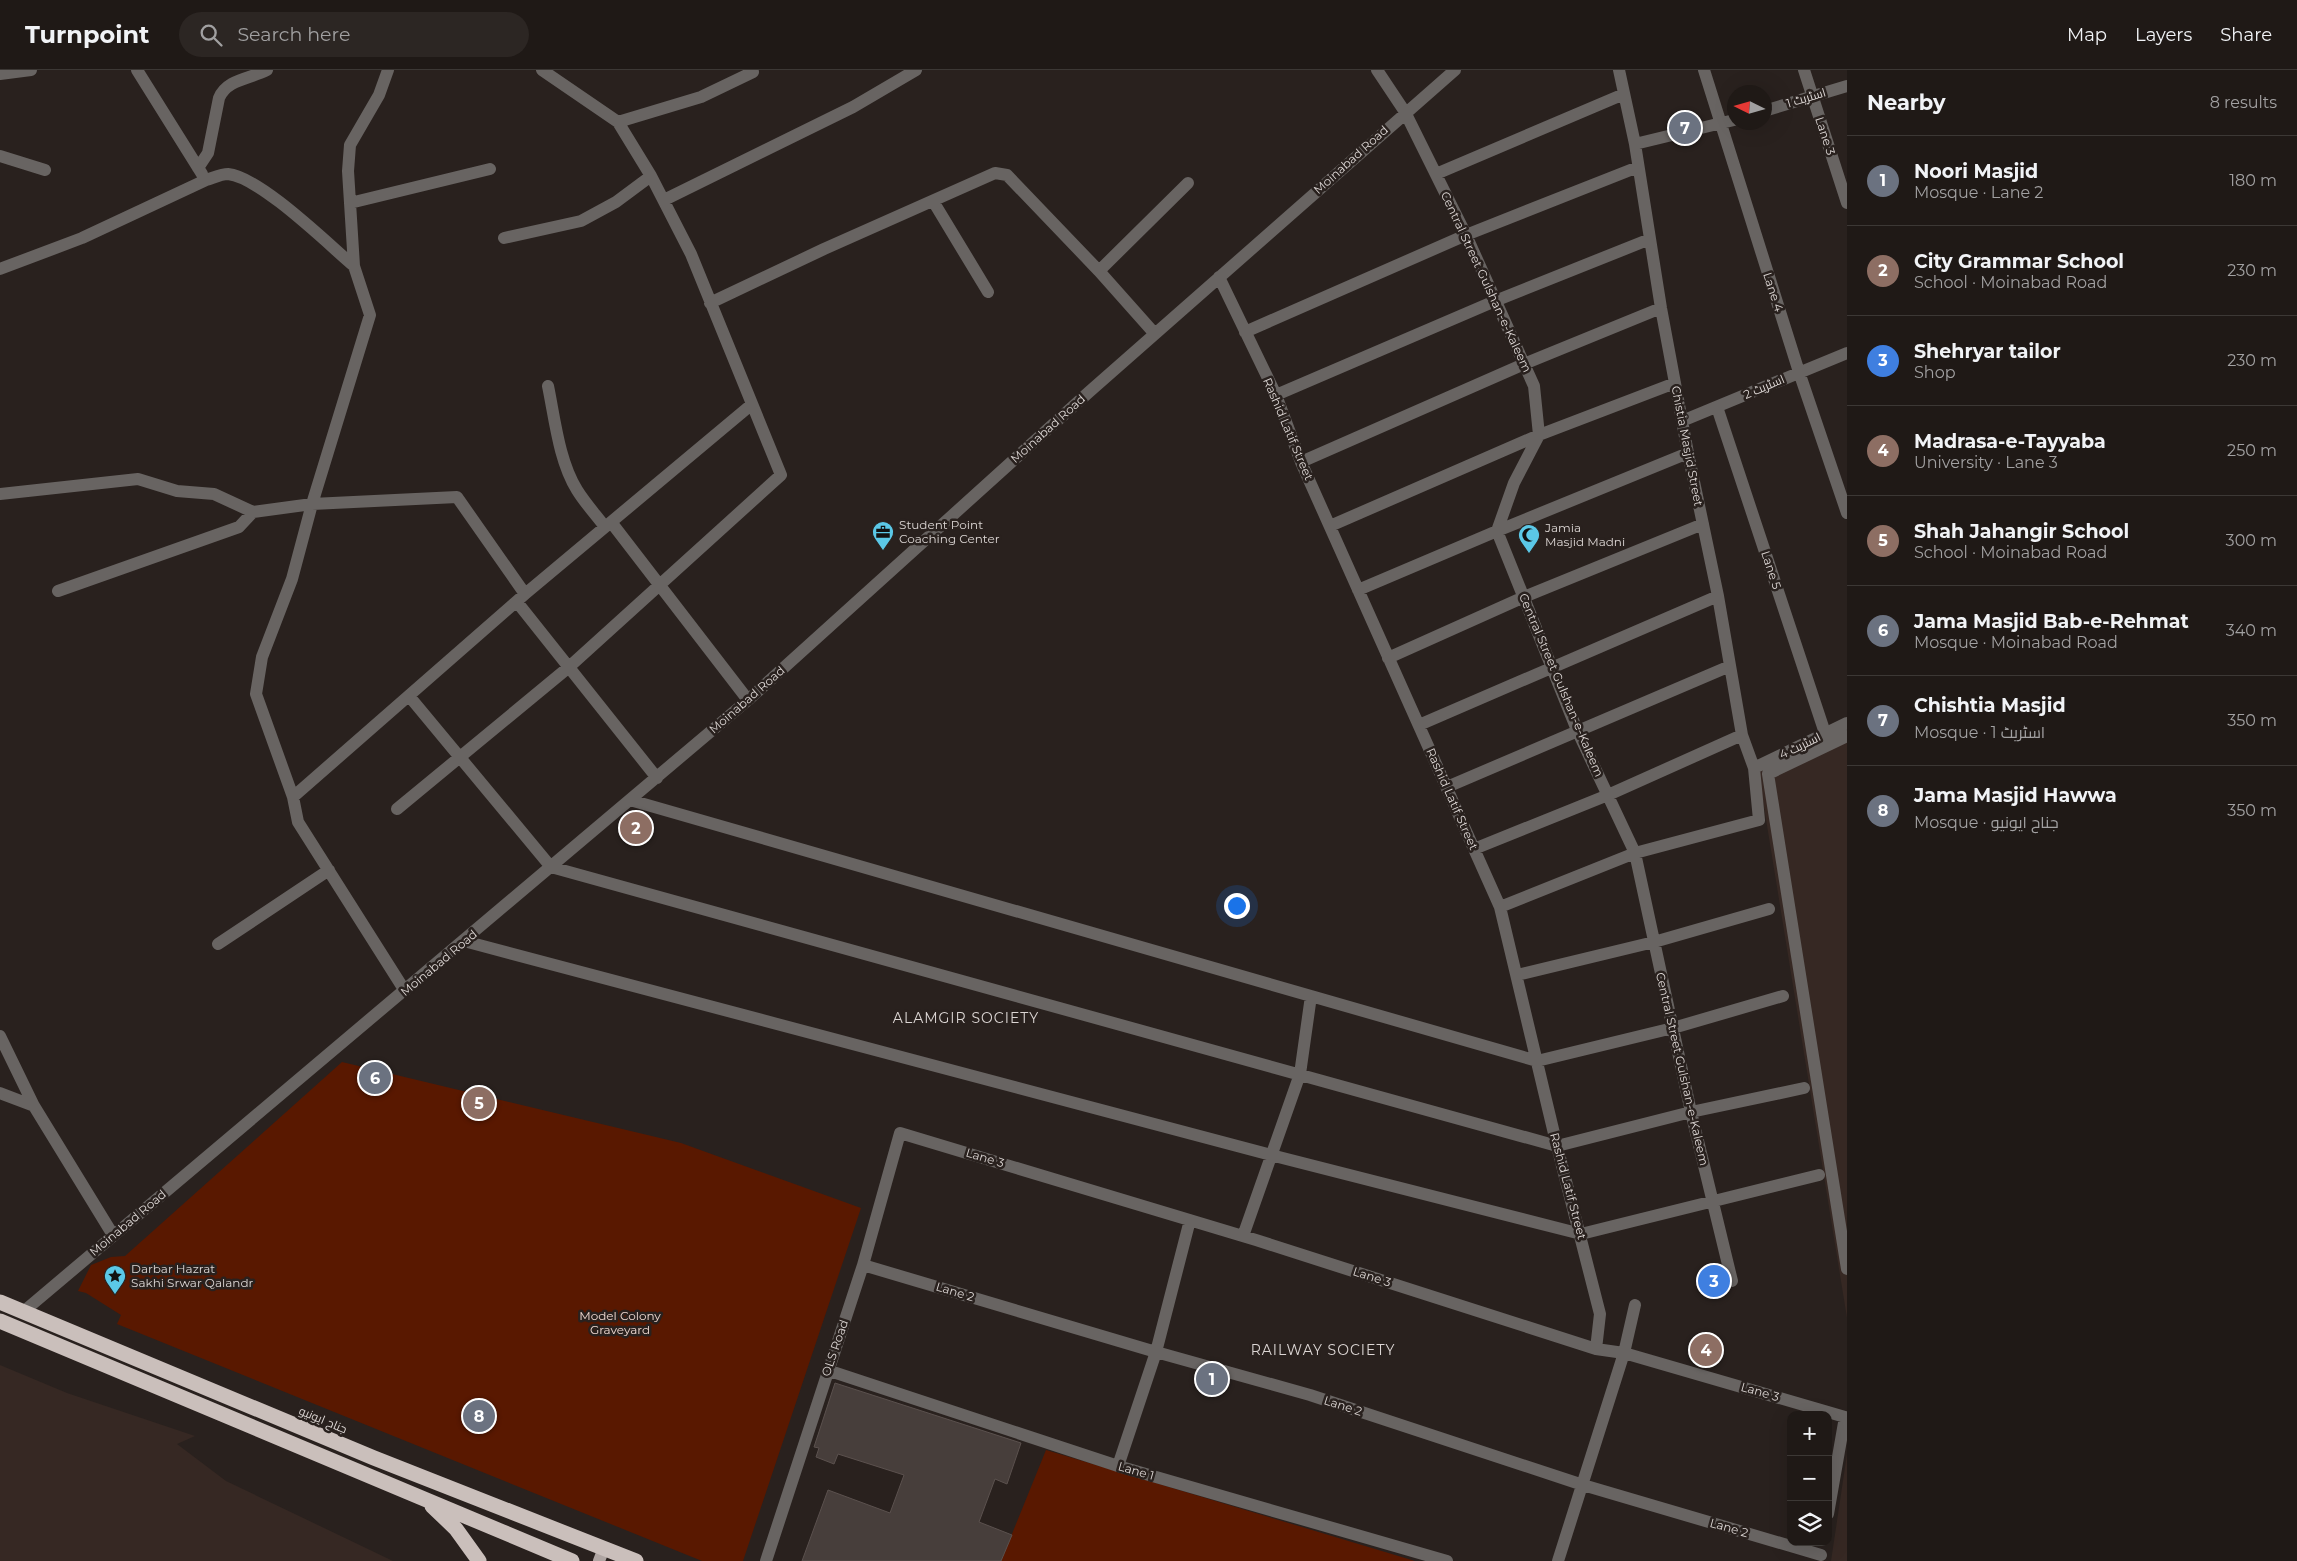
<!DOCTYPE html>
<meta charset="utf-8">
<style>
:root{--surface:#1f1916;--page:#2c2623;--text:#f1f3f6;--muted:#a1a0a1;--line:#3c3835;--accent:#5bc8e7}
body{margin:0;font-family:Montserrat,Cairo,sans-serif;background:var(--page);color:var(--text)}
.controls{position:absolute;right:15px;bottom:15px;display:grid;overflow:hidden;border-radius:10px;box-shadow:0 5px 20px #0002}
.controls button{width:45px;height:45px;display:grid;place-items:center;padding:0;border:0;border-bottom:1px solid var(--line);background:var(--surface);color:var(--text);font:25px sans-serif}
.compass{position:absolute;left:1727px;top:15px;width:45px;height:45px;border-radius:50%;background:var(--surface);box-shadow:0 5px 20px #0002;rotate:275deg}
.you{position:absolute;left:1236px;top:835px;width:18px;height:18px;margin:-12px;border:4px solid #fff;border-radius:50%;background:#1a73e8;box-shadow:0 0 0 8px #1a73e833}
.badge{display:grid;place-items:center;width:32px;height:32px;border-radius:50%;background:var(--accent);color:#fff;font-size:16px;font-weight:700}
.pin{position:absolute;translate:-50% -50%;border:2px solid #fff;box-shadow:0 1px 5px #0006}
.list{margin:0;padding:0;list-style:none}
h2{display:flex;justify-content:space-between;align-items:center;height:65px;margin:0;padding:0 20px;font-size:21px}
h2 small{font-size:16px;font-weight:400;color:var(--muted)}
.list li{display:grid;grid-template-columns:32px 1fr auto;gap:15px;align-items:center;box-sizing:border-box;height:90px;padding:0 20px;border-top:1px solid var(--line)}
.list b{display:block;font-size:19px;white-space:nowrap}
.list p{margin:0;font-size:16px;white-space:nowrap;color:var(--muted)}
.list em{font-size:16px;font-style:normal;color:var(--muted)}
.icon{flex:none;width:28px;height:28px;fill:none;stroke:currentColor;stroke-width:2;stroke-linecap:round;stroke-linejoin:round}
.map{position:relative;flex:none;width:1847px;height:1491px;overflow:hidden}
header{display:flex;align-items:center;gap:30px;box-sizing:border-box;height:70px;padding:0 25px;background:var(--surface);border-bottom:1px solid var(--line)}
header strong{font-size:24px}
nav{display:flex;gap:28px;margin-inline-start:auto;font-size:18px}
.search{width:350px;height:45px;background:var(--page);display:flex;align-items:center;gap:12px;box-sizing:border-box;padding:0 18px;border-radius:28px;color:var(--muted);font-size:19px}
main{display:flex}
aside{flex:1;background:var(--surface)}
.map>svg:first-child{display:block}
</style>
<header>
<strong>Turnpoint</strong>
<div class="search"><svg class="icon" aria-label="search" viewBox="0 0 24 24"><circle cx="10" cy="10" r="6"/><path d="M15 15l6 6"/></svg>Search here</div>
<nav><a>Map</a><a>Layers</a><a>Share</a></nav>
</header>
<main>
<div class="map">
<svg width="1847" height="1491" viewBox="0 0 1847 1491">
<rect width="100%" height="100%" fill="#29211e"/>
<path fill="#362823" d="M1847,657V1248L1758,700Z
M0,1295L67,1323L195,1366L177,1374L226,1411L393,1491H0Z
M1847,1384V1491H1831Z"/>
<path fill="#591800" d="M342,992L681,1073L861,1138L743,1491H702L117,1254L121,1245L86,1223L78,1221L91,1195L111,1187L125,1186Z
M1046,1380L1415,1491H1001Z"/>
<path fill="#473e3b" stroke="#5b514e" d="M835,1313L1021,1373L1007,1414L995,1409L979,1452L1012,1465L1001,1491H802L828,1420L890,1443L904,1405L838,1384L834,1394L816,1387L819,1378L814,1377Z"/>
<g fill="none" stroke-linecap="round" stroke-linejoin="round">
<path stroke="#686462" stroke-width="12" d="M137,0L202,104
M388,0L379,25L350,75L348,101L354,196L370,245L312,434L292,509L262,587L256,624L293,727L298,752L405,921
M1377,0L1405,42L1466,165L1534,316L1539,365L1514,413L1497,461L1577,660L1635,783L1691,1042L1732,1211
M1704,0L1799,302L1847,443
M1804,0L1847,133
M0,4L31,0
M1764,41L1847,16
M618,52L701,27L753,2L752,0
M1635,74L1734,50
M0,86L45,100
M198,98L208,83L219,28C227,9 250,9 267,0
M1436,104L1624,24
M664,130L853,37L916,0
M933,131L988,222
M350,133L490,99
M504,168L581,151L616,132L651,106
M0,199L82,168L206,110C213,108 221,104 228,104C260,107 328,174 354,196
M1099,201L1188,113
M1219,207L1276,325L1301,392L1500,837L1557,1076L1600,1244L1596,1279
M710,233L824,179L995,103L1007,105L1099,201L1155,264
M1245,262L1466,165L1638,97
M548,316C555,350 559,391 577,420C585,433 596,445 605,457
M1276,325L1495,231L1650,169
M1717,337L1825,663
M1682,351L1847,283
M1301,392L1524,294L1661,238
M0,424L138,409L177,421L214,424L253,442L312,434L457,427L525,524
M611,452L748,630
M1330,456L1539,365L1675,313
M1358,520L1497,461L1688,383
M58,521L239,457L253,442
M517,532L657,708
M1388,588L1524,527L1703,454
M409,626L551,797L1557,1076L1691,1042L1804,1018
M1419,655L1718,526
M1847,666L1768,704L1847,1199
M1754,698L1847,653
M1447,717L1730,596
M293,727L525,524L751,335
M630,730L1537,991L1673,958L1783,926
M397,739L569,597L781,405L691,184L651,106L618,52L542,0
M1474,779L1608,725L1742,665
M1500,837L1635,783L1759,750L1754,698L1742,665L1718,526L1688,383L1661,238L1635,74L1619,0
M464,871L1271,1085L1581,1164L1819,1105
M218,874L329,800
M1517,905L1654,872L1769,839
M0,966L34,1036L113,1165
M0,1023L34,1036
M1243,1166L1300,1004L1311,926
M863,1195L1156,1282L1310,1325L1583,1415L1821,1485
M23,1242L748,630L1089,322L1455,0
M827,1300L1118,1396L1447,1491
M1118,1396L1156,1282L1190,1150
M766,1491L863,1195L900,1063L1256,1170L1596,1279L1624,1283L1845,1347L1828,1444
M1558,1491L1624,1283L1635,1235"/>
<path stroke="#afa5a2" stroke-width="12" d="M599,1491L604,1478"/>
<path stroke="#cabfbb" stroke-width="15" d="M0,1232L374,1388L636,1491
M0,1251L572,1491
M432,1436L456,1459L479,1491"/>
</g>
<defs>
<g id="office-pin" transform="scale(1.125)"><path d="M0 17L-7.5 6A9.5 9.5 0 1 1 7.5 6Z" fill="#5bc8e7" stroke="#29211e"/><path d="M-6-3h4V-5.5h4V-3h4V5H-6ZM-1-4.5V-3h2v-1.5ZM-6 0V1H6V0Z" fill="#111"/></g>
<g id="mosque-pin" transform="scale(1.125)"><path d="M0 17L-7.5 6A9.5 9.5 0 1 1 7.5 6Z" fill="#5bc8e7" stroke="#29211e"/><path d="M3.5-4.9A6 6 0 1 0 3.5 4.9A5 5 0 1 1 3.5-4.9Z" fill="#111"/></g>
<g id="sight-pin" transform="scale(1.125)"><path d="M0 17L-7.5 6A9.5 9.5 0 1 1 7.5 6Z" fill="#5bc8e7" stroke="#29211e"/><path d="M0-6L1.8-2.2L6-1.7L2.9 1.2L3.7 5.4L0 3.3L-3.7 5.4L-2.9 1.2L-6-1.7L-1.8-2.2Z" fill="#111"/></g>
</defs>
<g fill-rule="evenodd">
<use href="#office-pin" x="883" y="462"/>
<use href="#mosque-pin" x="1529" y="465"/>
<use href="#sight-pin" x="115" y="1206"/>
</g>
<g text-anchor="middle" stroke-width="5" stroke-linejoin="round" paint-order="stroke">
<g font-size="12" fill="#dcd6d4" stroke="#29211e">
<text transform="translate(1806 28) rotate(-17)" y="4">اسٹریٹ 1</text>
<text transform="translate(1825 66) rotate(72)" y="4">Lane 3</text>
<text transform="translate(1351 90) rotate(-42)" y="4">Moinabad Road</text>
<text transform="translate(1486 212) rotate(65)" y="4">Central Street Gulshan-e-Kaleem</text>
<text transform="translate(1773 222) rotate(72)" y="4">Lane 4</text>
<text transform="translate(1764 317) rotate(-23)" y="4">اسٹریٹ 2</text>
<text transform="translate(1048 359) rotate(-42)" y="4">Moinabad Road</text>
<text transform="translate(1288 359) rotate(67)" y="4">Rashid Latif Street</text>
<text transform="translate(1687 376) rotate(79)" y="4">Chistia Masjid Street</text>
<text transform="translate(1771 500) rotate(72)" y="4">Lane 5</text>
<text transform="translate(1561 615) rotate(67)" y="4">Central Street Gulshan-e-Kaleem</text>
<text transform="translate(747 630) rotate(-41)" y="4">Moinabad Road</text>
<text transform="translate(1800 676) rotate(-26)" y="4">اسٹریٹ 4</text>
<text transform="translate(1452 729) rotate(66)" y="4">Rashid Latif Street</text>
<text transform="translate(439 893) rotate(-40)" y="4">Moinabad Road</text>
<text transform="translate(1682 999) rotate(77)" y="4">Central Street Gulshan-e-Kaleem</text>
<text transform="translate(985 1088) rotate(17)" y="4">Lane 3</text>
<text transform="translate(1568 1116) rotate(75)" y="4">Rashid Latif Street</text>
<text transform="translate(128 1153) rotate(-40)" y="4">Moinabad Road</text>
<text transform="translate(1372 1207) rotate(18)" y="4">Lane 3</text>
<text transform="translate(955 1222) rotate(17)" y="4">Lane 2</text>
<text transform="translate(835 1278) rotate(-71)" y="4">OLS Road</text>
<text transform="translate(1760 1322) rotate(16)" y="4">Lane 3</text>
<text transform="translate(1343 1336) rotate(18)" y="4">Lane 2</text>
<text transform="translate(323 1350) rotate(23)" y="4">جناح ایونیو</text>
<text transform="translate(1136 1401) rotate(16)" y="4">Lane 1</text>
<text transform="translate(1729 1458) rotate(16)" y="4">Lane 2</text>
</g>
<g font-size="12" fill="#dcd6d4" stroke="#29211e" text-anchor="start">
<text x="899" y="459">Student Point<tspan x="899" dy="14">Coaching Center</tspan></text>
<text x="1545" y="462">Jamia<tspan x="1545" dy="14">Masjid Madni</tspan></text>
<text x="131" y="1203">Darbar Hazrat<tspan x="131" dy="14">Sakhi Srwar Qalandr</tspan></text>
</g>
<g font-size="12" fill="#efd9d1" stroke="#29211e">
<text x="620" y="1250">Model Colony<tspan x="620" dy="14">Graveyard</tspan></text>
</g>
<g font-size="14" letter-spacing="1" fill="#dcd6d4" stroke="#29211e">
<text x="966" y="953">ALAMGIR SOCIETY</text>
<text x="1323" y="1285">RAILWAY SOCIETY</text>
</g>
</g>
</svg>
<div class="controls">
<button>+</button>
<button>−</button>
<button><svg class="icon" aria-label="layers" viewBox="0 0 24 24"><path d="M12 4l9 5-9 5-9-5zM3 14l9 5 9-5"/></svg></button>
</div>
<svg class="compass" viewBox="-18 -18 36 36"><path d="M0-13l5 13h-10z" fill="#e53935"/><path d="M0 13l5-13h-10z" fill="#a1a0a1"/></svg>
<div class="you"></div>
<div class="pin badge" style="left:1212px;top:1309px;background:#6b7280">1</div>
<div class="pin badge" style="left:636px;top:758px;background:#8d6e63">2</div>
<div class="pin badge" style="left:1714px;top:1211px;background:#3f7fe0">3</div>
<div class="pin badge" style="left:1706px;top:1280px;background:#8d6e63">4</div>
<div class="pin badge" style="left:479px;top:1033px;background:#8d6e63">5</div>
<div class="pin badge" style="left:375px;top:1008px;background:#6b7280">6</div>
<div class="pin badge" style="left:1685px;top:58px;background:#6b7280">7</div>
<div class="pin badge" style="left:479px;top:1346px;background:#6b7280">8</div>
</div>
<aside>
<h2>Nearby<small>8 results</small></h2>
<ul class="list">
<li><span class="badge" style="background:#6b7280">1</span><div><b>Noori Masjid</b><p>Mosque · Lane 2</p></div><em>180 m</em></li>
<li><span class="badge" style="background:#8d6e63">2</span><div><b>City Grammar School</b><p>School · Moinabad Road</p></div><em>230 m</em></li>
<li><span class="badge" style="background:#3f7fe0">3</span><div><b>Shehryar tailor</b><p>Shop</p></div><em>230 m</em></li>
<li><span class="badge" style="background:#8d6e63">4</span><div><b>Madrasa-e-Tayyaba</b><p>University · Lane 3</p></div><em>250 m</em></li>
<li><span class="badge" style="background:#8d6e63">5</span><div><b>Shah Jahangir School</b><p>School · Moinabad Road</p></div><em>300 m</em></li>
<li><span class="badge" style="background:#6b7280">6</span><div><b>Jama Masjid Bab-e-Rehmat</b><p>Mosque · Moinabad Road</p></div><em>340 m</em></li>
<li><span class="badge" style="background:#6b7280">7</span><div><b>Chishtia Masjid</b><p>Mosque · اسٹریٹ 1</p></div><em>350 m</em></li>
<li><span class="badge" style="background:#6b7280">8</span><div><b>Jama Masjid Hawwa</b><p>Mosque · جناح ایونیو</p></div><em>350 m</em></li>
</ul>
</aside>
</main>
